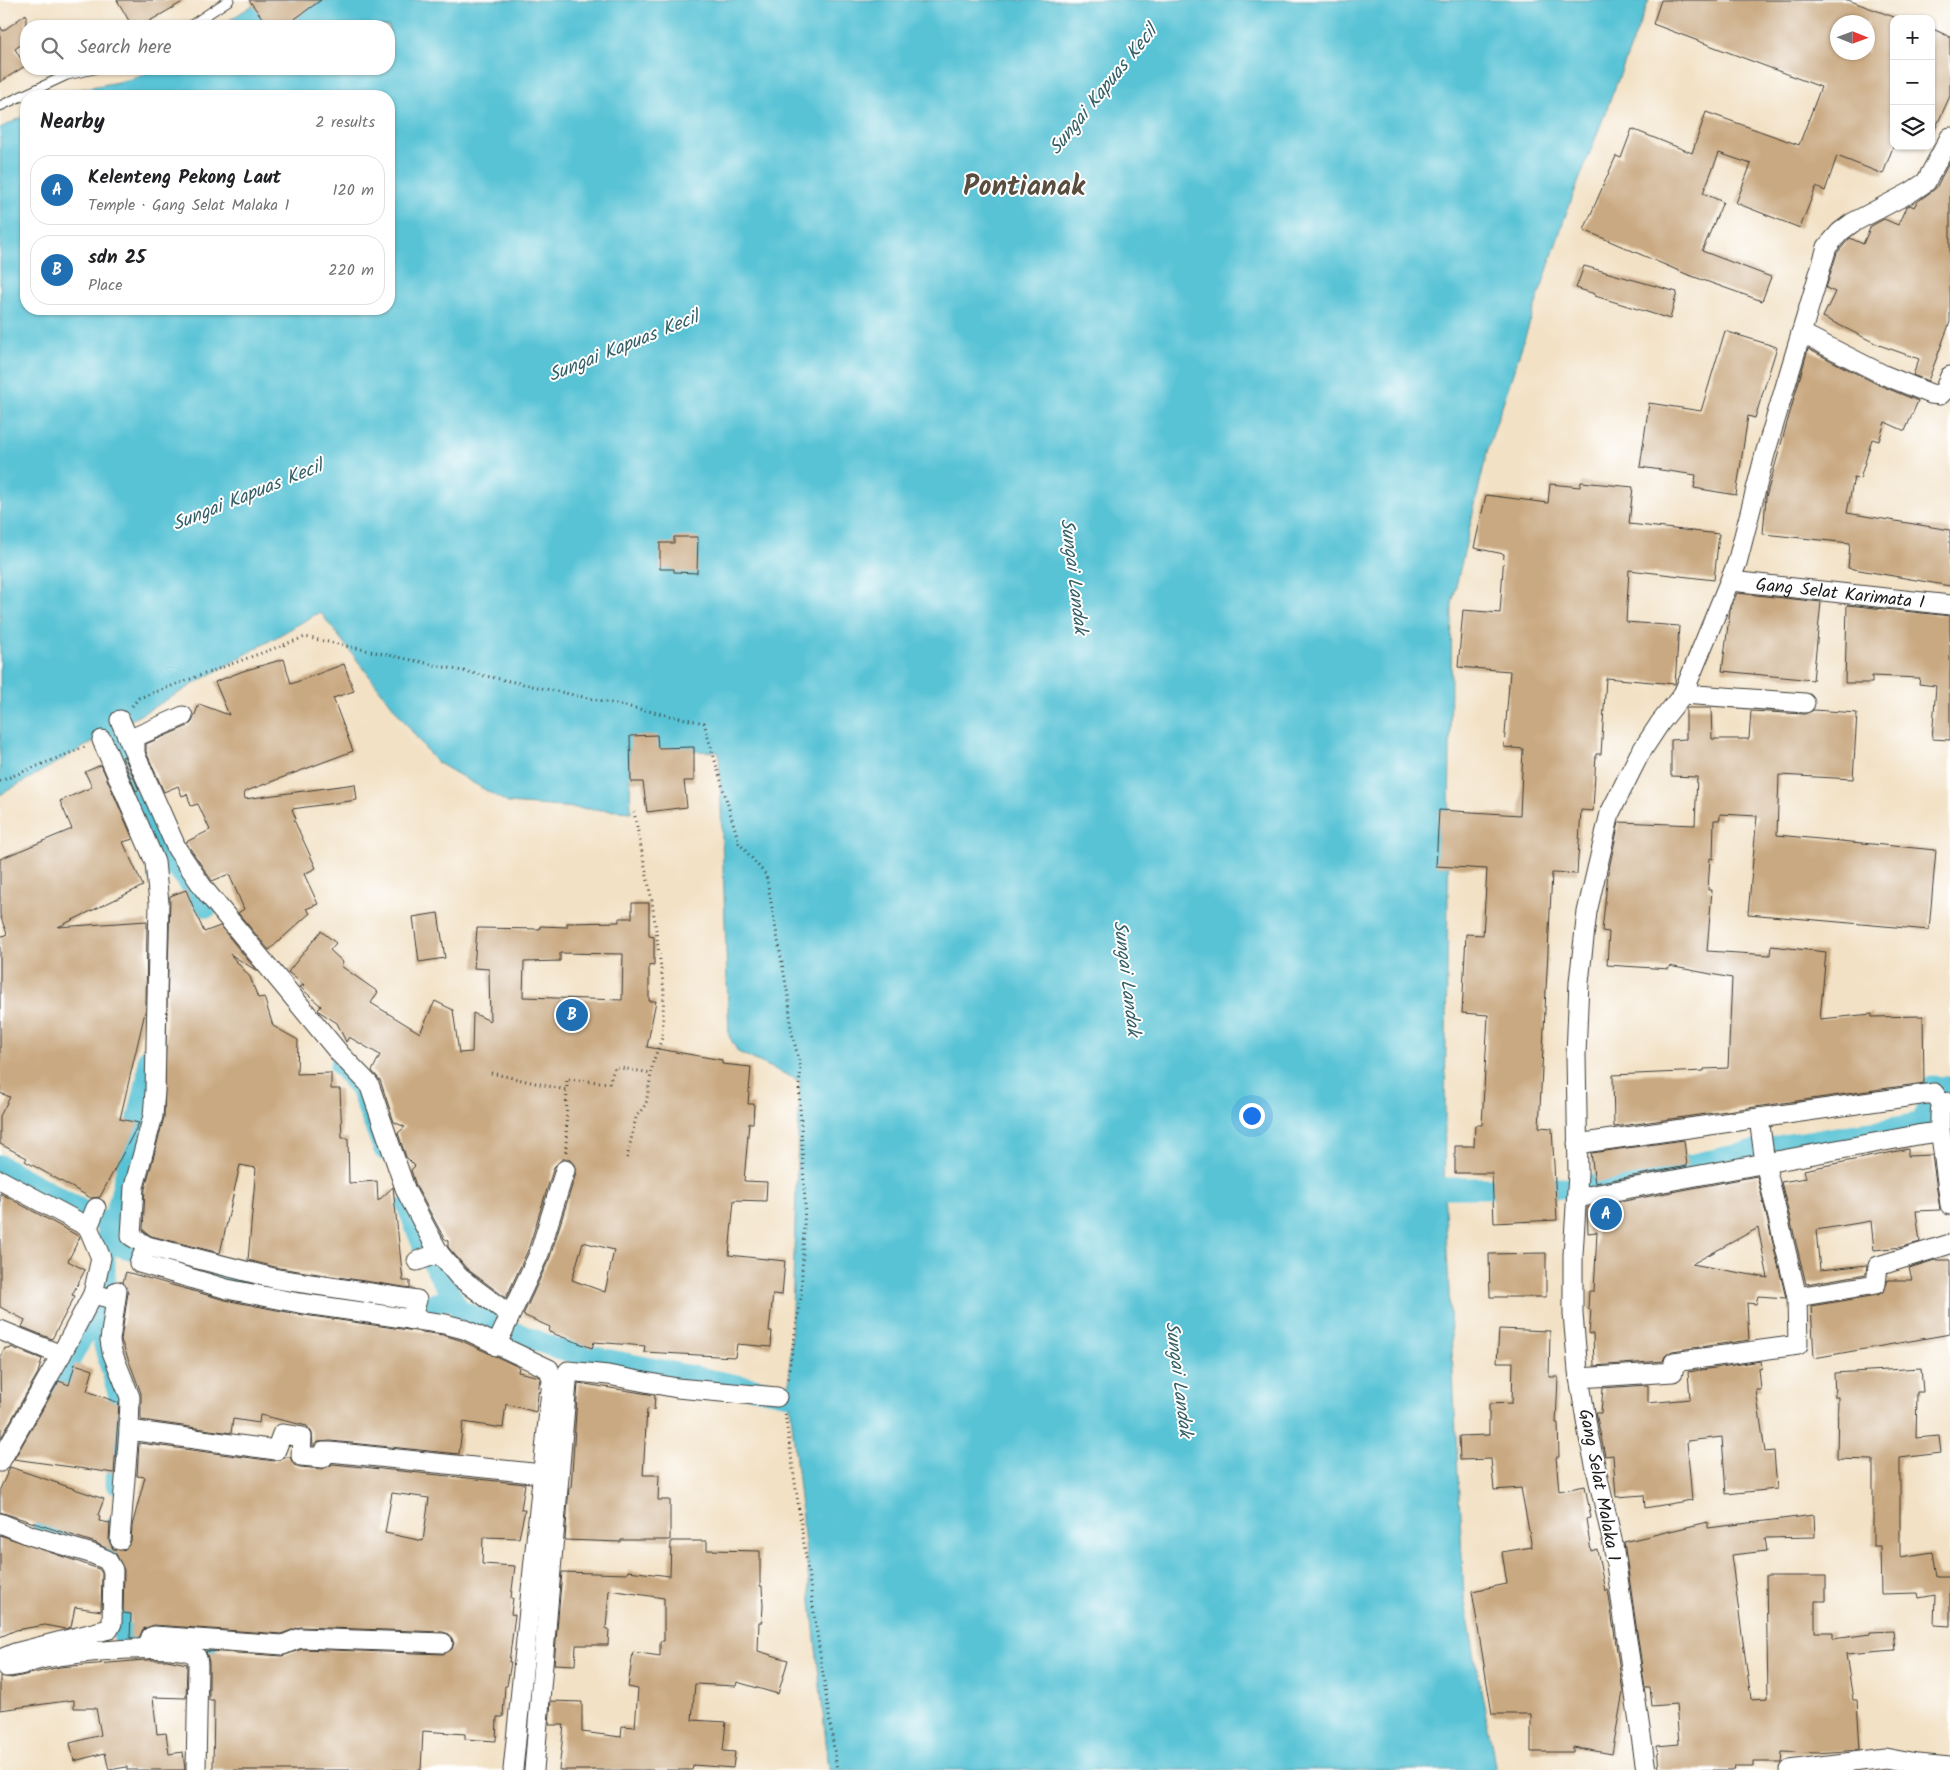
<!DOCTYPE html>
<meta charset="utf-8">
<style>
:root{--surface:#fff;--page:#f2f2f2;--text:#202124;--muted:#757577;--line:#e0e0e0;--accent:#1f6fb2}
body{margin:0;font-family:Kalam,sans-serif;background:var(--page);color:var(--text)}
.controls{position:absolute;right:15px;top:15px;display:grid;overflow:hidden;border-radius:10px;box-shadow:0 1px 4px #0004}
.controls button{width:45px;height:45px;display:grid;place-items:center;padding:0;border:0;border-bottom:1px solid var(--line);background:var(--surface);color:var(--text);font:25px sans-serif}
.compass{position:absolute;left:1830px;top:15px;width:45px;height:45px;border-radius:50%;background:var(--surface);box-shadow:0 1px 4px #0004;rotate:91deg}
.you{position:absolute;left:1251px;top:1115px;width:18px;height:18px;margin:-12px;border:4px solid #fff;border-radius:50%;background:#1a73e8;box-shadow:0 0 0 8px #1a73e833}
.badge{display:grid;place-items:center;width:32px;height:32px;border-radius:50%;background:var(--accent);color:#fff;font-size:16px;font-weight:700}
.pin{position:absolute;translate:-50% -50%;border:2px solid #fff;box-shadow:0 1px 5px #0006}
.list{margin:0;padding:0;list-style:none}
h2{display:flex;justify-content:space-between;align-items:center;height:65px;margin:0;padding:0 20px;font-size:21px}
h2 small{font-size:16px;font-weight:400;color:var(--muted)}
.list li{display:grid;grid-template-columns:32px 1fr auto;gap:15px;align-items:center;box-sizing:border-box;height:70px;margin:0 10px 10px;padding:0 10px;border:1px solid var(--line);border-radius:20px}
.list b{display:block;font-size:19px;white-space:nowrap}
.list p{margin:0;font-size:16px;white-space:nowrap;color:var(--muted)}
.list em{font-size:16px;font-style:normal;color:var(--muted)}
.icon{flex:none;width:28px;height:28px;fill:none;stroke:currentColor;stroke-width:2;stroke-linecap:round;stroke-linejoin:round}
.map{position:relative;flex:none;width:1950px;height:1770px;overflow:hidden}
.search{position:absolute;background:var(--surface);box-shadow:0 1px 4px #0004;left:20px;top:20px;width:375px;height:55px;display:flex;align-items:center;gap:12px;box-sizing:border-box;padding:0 18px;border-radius:20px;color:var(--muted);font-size:19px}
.panel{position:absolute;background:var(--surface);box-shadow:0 1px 4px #0004;left:20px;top:90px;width:375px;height:225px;border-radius:20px}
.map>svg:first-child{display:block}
</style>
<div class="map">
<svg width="1950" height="1770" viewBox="0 0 1950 1770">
<rect width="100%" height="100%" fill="#fff"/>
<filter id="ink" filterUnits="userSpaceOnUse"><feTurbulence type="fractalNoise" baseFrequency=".02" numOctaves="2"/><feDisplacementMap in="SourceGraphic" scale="10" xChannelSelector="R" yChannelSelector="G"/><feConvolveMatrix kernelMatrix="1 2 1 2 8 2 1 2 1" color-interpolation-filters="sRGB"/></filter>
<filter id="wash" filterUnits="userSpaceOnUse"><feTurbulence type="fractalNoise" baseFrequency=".0096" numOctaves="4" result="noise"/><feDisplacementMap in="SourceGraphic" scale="20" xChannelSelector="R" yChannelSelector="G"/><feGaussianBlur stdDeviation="1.12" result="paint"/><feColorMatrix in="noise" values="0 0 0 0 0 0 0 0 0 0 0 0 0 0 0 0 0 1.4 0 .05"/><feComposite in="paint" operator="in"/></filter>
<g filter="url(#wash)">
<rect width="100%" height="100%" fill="#f2e1c5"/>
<path fill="#59c3d5" stroke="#3a7078" d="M261,0H1649L1566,214L1488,448L1452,604L1444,1188L1464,1597L1496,1770H829L789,1395L800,1081L738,1052L729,1036L719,752L629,749L631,812L508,803L435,761L320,612L0,795V128L26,115V309H389V96H63C92,82 127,86 154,69H389V26H220Z"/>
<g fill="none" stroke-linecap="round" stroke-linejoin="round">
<path stroke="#59c3d5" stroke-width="21" d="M113,741L159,845L158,876
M159,845L208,907
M340,1065L359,1087L384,1150
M0,1165L109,1225
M1444,1188H1578L1783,1145L1871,1132L1923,1122L1931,1086L1950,1087
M407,1206L424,1249L460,1310L560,1350L789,1395
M105,1242L234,1279L343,1301L419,1306L454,1299
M37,1413L66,1368L95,1314
M116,1484L120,1400L95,1314L105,1303V1242L118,1205L147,1079L148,1058
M115,1527V1548L122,1577L119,1623L124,1637L206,1646L205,1682
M42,1531L115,1548
M523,1770L527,1713"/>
</g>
<g id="blocks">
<path fill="#c9a981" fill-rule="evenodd" d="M117,0H186L141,26H132Z
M249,0H321L285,26H268Z
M1661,0H1848L1894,17V144L1883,174L1837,156L1825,191L1816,187L1800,228L1736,203L1751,164L1719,153L1703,193L1723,202L1702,251L1771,277L1762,301L1686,274L1584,230L1616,156L1621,158L1632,129L1692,153L1706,112L1799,145L1821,87L1653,24ZM1838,22H1868V52H1838Z
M26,14V41L15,49L25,66L0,82V26L3,31Z
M1931,28L1950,37V96L1931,138Z
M1950,161V322L1928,381L1913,375L1919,359L1879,345L1823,317L1835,292L1826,288L1837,253L1850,238L1863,244L1871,226L1884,219L1898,225L1906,207L1910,205L1914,207L1917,202L1936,188Z
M1584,266L1677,292L1670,319L1595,296V294L1576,288Z
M1725,331L1777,347L1755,418L1748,416L1736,495L1694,488L1696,475L1640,467L1649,403L1701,411Z
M1808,349L1879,385L1918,401L1905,431L1885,422L1879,441L1872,439L1860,479L1854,477L1847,513L1950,530V586L1848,568L1850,543L1763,534L1766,497Z
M1581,482L1633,487L1629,524L1719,534L1714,580L1629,570L1626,622L1679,626L1675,684L1606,678L1601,754H1596L1593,811L1581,810L1577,874L1552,873L1539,1127L1552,1128L1557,1220L1494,1223L1492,1173H1455V1146H1474L1475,1125H1482L1488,1015L1462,1013L1466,934L1483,935L1487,869L1436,866L1439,810L1520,815L1523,749L1504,747L1510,671L1458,667L1463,610L1500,613L1504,554L1474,548L1486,495L1548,503L1550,484L1580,487Z
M674,537H698L697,573L674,572V569H660V543H674Z
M1737,593L1821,602L1813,680L1722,671L1730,610Z
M1847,605L1950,616V740L1932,739L1936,686L1919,684L1920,678L1872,676V683H1845Z
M284,659L291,684L344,664L354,691L333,698L353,751L244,792L245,799L355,784L357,800L292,809L296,819L294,820L316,868L304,874L318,904L306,909L310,913L269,950L238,913L244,909L229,874L212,881L187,844L186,842L210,830L198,804L191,806L187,794L182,796L178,786L164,792L146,752V744L188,726L192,722L199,704L229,715L215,682L243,671Z
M1686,708H1711L1712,739H1749L1751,711L1804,714L1814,710L1857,713L1853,779L1779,775L1777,835L1936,850L1929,930L1748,914L1757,816L1720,814V820H1714L1713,859L1710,858L1708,890H1712L1707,951L1770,955L1771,946L1826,952L1820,1019L1872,1014V1017L1923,1016L1924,1083L1614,1127L1613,1075L1704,1071V1069L1728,1068L1732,978L1669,966V969L1607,965L1609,932L1602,931L1608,873L1619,822L1695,825L1697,777L1671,776V740L1686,739Z
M657,735L658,748L694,747V781H684L687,807L647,812L643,782H631L630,736Z
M124,756L139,790L136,791L122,757Z
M101,765L133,839L123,842L143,886L58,927L147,921L146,1008L120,1119L139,1123L100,1197L91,1198L25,1161L27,1158L0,1144V1116L10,1097L0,1093V937L7,934L0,915V859L72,829L60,801L92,787L85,772Z
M186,890L204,932L220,926L257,971L230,954L250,977L258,998L264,997L273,1026L298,1040L297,1074L331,1073V1089H340L342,1138H348L349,1183L377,1181L378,1201L393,1187L403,1281H410V1288L279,1268L248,1260L256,1168L240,1165L220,1253L151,1236L143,1230L145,1189L164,1117L170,896Z
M632,903H649V936L654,937V966L649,965V1001H656L647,1047L722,1060V1064L751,1067L748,1104H754L753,1123H749L744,1181L767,1182L766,1201L734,1200L729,1255L785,1261L782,1295L773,1294L769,1331H772L771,1347L737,1344L735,1357L644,1352L645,1346L594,1342L592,1348L549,1332L550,1327L523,1315L550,1257L576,1173V1167L569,1159H562L554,1167L528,1250L506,1298L467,1269L448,1247V1241L444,1238L416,1186L411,1170L415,1166L406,1157L398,1133L405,1127L394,1122L380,1080L372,1071L380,1055L349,1037L346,1042L337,1023L320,1012L318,1010L321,1006L300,987L304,985L288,972L321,931L336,943L330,950L343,962L341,966L378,992L371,1003L420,1033L435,1001L453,1010L459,1053L472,1052L473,1013L490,1021L489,969L474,968L477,928L540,929V926L567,927V923L619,922V918H632ZM560,953L623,954L622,1000L523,997L524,962L560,961ZM583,1242L614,1250L605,1292L572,1280Z
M438,913L445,958L419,962L413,917Z
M1684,1140L1687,1166L1595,1183L1591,1153Z
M1908,1149V1156L1932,1155L1940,1210L1916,1211L1920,1242L1902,1247L1874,1250L1871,1221L1816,1230L1820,1270L1867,1265L1866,1274L1806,1284L1781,1182L1806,1178L1804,1170Z
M1757,1176L1786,1298L1758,1296L1756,1304L1747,1303L1749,1340L1672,1351L1665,1356L1663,1361L1594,1366L1593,1334H1589L1591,1310L1588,1309L1589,1291H1594L1597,1232L1588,1233L1587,1208ZM1758,1228L1768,1278L1692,1264Z
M0,1193L80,1237L68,1261L85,1270L72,1295L75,1296L52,1339L22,1327L25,1320L0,1307Z
M1546,1253V1297H1490L1489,1254Z
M1935,1260H1950V1334L1814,1358L1811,1306L1878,1295L1884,1291L1888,1280H1912L1909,1268Z
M126,1272L225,1300L297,1314L443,1335L460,1340L519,1367L518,1372L540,1377L536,1412L506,1404L503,1428L463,1422L459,1454L331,1441L318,1442L313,1446L312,1433L307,1426L260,1415L259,1423L233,1419L231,1433L141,1420V1393L121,1340L128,1293L123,1282Z
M1499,1329L1550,1331L1549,1377H1558L1556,1423H1558L1559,1457H1556L1559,1491L1585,1486L1591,1518L1586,1519L1591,1551L1597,1549L1605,1591L1608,1590L1623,1692L1612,1754L1573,1747V1752H1531V1714H1492L1472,1591L1507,1584L1502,1552L1532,1547L1521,1488L1494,1490L1491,1459L1460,1460L1459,1436L1489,1435V1404L1512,1403L1513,1362H1497Z
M11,1347L42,1359L38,1373L1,1438L0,1360L5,1348L10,1349Z
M1761,1361L1762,1368L1759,1369L1761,1390H1756L1765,1452L1774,1451L1777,1489L1726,1494L1722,1437L1687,1441L1692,1500L1645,1508L1644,1495L1616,1497L1613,1455L1605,1456L1596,1413H1601L1603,1388L1648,1385V1403L1690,1399L1688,1372Z
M75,1364L93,1370L87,1391L119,1403L114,1473L14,1459L59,1381L69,1385Z
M1921,1368L1923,1392H1917L1916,1438L1939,1436L1941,1453L1900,1458V1557L1933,1552L1937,1577H1950V1626L1934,1625L1935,1595L1919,1598L1918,1593L1881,1594L1880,1546H1873V1460L1837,1459L1838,1397H1835L1834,1373Z
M578,1383L655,1395L654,1410L647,1409L643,1475H659L658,1500H670V1540H621V1542L565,1540L569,1487L571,1488Z
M139,1443L274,1461L285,1457H290L294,1465L300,1467L322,1469L333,1464L525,1484L521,1510H525L519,1538L483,1537L482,1564L515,1566L511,1598H513L511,1614L515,1615L509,1662H511L507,1686H505L503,1717H497L496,1741L465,1739V1734L423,1731L421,1770H213L214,1700H209V1662L206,1651L282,1656L302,1649L443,1654L452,1649L454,1643L449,1634L443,1632L300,1627L281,1634L154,1625L143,1629L139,1638H130L131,1614L123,1613L124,1570L116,1554L96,1543L0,1512V1489L10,1467L104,1499L98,1515L100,1516L99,1521L110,1523L109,1540L113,1549L124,1550L131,1541L132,1526L145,1477L137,1476ZM392,1493L429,1498L423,1541L385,1533Z
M1814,1515L1815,1537L1765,1538L1767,1551L1731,1555L1751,1699L1768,1698L1766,1576H1826V1601H1815V1632H1833V1639L1870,1634V1632L1893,1631L1895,1650L1846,1654L1853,1700H1857L1860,1750L1817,1753L1782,1752L1781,1762H1753V1767H1734L1735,1770H1659L1657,1746L1679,1744L1676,1704L1652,1706L1650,1688H1645L1624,1542L1708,1522V1528Z
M0,1535L99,1569L102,1573L101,1611L75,1607L71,1627L65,1629L45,1625L16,1630L0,1637Z
M671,1541H707V1550L760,1551V1586H762L763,1606L762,1622H759L758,1651L788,1660L778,1694L737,1682L736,1686L695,1684L692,1720L726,1722L723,1751L735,1752L733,1768L693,1765L692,1770H559L564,1725H549L551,1701L582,1702V1732L621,1737L622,1726L635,1727L638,1689L628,1687L633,1652L660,1656V1641H664V1598L609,1590L606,1629H609L608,1645H576L575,1665L554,1664L562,1572L627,1574L628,1571L670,1576Z
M145,1660H167L187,1664L186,1698L153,1697L157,1734L166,1733L169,1754L183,1752L185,1770H127V1767L109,1770L105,1753L74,1761L70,1743L101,1735L96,1708H74V1700L0,1710V1676L12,1678L60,1667Z"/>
</g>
</g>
<g filter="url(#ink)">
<use href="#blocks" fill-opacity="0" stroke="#3c3a35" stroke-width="1"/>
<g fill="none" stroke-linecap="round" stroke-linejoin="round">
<g stroke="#3c3a35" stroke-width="11">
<path id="service" d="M190,26L229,0
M0,106L67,75L94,69"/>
</g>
<g stroke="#3c3a35" stroke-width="21">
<g id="minor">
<path d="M1801,333L1884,375L1931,394L1940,395L1944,391L1950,376"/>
<path id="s1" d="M1731,581L1950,605"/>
<path d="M1683,694L1805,703"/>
<path d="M120,720L177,849L204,889L340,1054L369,1084L406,1191L439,1253L459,1277L510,1315"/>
<path d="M102,740L155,862L159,903L155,1091L153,1116L134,1187L131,1236L147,1246L277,1279L417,1300L411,1320"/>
<path d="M135,753V737L183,716"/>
<path d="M1940,1128L1950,1205"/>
<path d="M1577,1144L1934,1093L1942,1104"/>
<path d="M0,1180L88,1227"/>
<path d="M1577,1198L1917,1135L1938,1132C1942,1123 1938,1113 1942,1104L1950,1102"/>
<path d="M96,1208L88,1227L101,1258L93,1294L105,1297"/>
<path d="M147,1246L139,1263L227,1289L299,1303L445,1324L464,1329L549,1369L552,1380L513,1770"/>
<path d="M417,1261L439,1253"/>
<path d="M117,1291L110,1340L112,1352L130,1397L129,1430"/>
<path d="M1797,1297L1876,1284L1878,1266L1950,1244"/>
<path d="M0,1330L61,1355L93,1294"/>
<path d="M496,1346L539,1254L565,1170"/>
<path d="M1579,1378L1673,1372L1674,1362L1798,1345L1797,1297L1765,1163L1759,1118"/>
<path d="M0,1462L61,1355"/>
<path d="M0,1523L32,1536L93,1554L107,1560L113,1570L112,1623L109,1629L15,1653L3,1658L6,1667C18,1668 34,1660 46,1658C70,1653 178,1641 195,1655C198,1658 198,1662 198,1666L196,1770"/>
<path d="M120,1540L129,1430L276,1450L282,1434L302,1437L301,1456L323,1458V1452H330L542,1474"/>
<path d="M147,1649L151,1637L154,1636L283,1645L300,1638L443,1643"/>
<path d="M534,1770L568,1371L608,1375L677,1388L777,1397"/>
<path d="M1646,1770L1613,1544L1589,1438L1578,1371L1573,1314V1255L1578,1174L1576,1055L1579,982L1587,912L1610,813L1639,755L1660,723L1683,694L1737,563L1765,454L1827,247L1840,232L1852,223L1911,192L1926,182L1950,137"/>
<path d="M1789,1770L1885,1758L1917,1764L1950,1767"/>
</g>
</g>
<path stroke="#3c3a35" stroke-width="3" stroke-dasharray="1 4" stroke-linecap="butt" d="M132,706L139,698L305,637L704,723L739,843L766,875L789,1001L791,1029L801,1069L799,1085L805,1203L801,1297L787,1381
M0,781L85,747
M491,1073L566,1090
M566,1152L567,1079L609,1083L615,1067L651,1073
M627,1158L636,1117L646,1104L653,1062L662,1038L664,990L652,901L634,812
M785,1414L837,1770"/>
<use href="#service" stroke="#fff" stroke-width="9"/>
<use href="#minor" stroke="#fff" stroke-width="19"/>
</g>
</g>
<g text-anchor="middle" stroke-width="4" stroke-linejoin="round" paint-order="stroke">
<g font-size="18" fill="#1c1c1c" stroke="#fff">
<text dy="6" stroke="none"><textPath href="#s1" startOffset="110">Gang Selat Karimata I</textPath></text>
<text transform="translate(1600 1485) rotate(79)" y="6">Gang Selat Malaka 1</text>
</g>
<g font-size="19" font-style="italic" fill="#345f66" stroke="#fff">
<text transform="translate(1102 89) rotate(-51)" y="7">Sungai Kapuas Kecil</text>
<text transform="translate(623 345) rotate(-22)" y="7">Sungai Kapuas Kecil</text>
<text transform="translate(247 494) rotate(-22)" y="7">Sungai Kapuas Kecil</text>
<text transform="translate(1075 576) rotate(83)" y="7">Sungai Landak</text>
<text transform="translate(1128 978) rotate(83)" y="7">Sungai Landak</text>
<text transform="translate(1180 1379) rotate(83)" y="7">Sungai Landak</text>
</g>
<g font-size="28" font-weight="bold" fill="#594d3f" stroke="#fff">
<text x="1024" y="195">Pontianak</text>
</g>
</g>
</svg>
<div class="controls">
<button>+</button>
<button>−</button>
<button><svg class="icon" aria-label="layers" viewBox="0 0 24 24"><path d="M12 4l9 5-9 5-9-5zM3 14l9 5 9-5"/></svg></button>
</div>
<svg class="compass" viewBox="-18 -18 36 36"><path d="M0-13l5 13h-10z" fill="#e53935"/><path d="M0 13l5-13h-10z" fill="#757577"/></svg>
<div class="you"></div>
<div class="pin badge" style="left:1606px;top:1214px">A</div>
<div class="pin badge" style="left:572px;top:1015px">B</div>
<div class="search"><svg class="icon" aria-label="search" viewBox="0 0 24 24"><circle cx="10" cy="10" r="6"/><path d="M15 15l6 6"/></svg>Search here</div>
<section class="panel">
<h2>Nearby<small>2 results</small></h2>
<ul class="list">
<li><span class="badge">A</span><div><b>Kelenteng Pekong Laut</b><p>Temple · Gang Selat Malaka 1</p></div><em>120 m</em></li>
<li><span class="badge">B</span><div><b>sdn 25</b><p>Place</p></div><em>220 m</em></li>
</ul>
</section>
</div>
